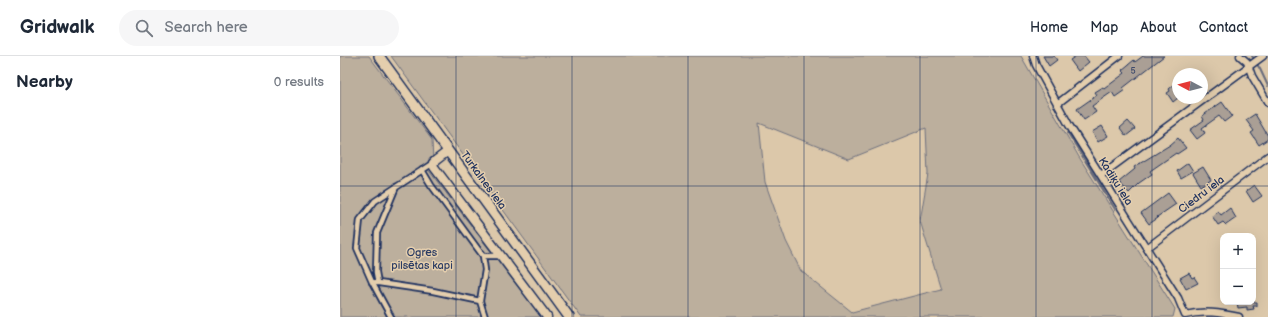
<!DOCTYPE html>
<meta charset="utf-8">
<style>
:root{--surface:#fff;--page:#f6f6f7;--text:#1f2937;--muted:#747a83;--line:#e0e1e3}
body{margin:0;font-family:"Balsamiq Sans",sans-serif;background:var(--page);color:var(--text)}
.controls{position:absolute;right:12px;bottom:12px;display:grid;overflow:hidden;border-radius:8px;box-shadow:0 4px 16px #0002}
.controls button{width:36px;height:36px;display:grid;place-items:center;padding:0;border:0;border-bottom:1px solid var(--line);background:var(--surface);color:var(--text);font:20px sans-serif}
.compass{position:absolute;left:832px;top:12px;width:36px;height:36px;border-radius:50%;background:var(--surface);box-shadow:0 4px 16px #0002;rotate:277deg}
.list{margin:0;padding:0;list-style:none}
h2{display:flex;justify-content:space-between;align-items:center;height:52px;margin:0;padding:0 16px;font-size:17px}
h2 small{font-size:13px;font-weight:400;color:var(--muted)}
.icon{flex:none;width:22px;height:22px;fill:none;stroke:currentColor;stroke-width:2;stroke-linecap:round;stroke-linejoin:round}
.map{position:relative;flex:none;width:928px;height:261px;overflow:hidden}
header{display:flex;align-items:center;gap:24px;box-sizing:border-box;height:56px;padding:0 20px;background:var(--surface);border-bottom:1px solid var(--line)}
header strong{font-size:19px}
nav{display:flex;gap:22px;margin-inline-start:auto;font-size:14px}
.search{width:280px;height:36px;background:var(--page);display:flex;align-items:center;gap:10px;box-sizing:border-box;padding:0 14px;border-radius:22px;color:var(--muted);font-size:15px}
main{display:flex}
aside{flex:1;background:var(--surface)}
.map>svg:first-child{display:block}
</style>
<header>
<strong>Gridwalk</strong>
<div class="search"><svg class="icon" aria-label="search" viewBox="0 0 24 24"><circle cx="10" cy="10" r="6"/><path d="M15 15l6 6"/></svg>Search here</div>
<nav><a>Home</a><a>Map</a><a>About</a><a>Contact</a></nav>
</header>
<main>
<aside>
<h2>Nearby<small>0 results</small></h2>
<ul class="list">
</ul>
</aside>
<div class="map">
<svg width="928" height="261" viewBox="0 0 928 261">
<rect width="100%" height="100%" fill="#dcc8aa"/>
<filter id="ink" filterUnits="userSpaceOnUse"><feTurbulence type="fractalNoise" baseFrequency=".025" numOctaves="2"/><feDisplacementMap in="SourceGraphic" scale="8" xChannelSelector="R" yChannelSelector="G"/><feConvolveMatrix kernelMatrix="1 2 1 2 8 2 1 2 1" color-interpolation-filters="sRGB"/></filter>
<g filter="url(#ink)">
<path fill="#bcaf9d" stroke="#6c6f7e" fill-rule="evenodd" d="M0,0H29L92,84L93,107L87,112L201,261H0Z
M51,0H681L739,101L835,253L833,261H241ZM419,67L509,103L586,72L588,118L580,165L601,233L512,256L461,215L446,185L425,126Z"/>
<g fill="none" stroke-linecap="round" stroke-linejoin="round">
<path stroke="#666a7b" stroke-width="2" d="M912,0L920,13L928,30
M728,77L775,153"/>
</g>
<path fill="#aa9f95" stroke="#1b2f5e" d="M703,0H714L717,4L709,10Z
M736,0H744L749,6L738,15L730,4Z
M803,0H824L783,32L785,34L775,41L772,36L752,50L756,56L744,64L737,53L757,39L755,36L763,31L764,33L785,17L782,14L794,4L795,6Z
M838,25V42L833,46L827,37L830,35L829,33Z
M882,46L892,60L884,66L879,60L862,72L865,77L857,83L850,74L864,64L862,60Z
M915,58L928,80V83L919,89L911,77L914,75L906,64Z
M788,65L795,73L786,80L780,72Z
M762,70L768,80L758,86L752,76Z
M838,82L846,92L837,98L836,97L810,115L812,118L799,127L789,137L779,126L795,113L794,111L830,89Z
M848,107L853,115L841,122L837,115Z
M863,111L871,124L861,130L853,117Z
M914,129L922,140L913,146L906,135Z
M828,137L836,148L817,161L818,162L809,168L801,157Z
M890,152L896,162L886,169L883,166L878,169L872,160L878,155L881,159Z
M849,217L852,222L854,221L858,227L846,233L840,222Z
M897,246H917V250H913L914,253L907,254V251L898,252Z"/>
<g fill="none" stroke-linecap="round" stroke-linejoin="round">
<g stroke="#1b2f5e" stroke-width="8">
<path id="pedestrian" d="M82,114L91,129L143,200L145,214L140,245L145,261
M143,200H161
M32,226L93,235L140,245
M38,227L36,216L37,177L56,131
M51,261L32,226L17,192L20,164L35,145L93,107"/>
</g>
<g stroke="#1b2f5e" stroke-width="9">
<path id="minor" d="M693,0L696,9L729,69L838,242L845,259
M900,0L907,6L912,20L928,47
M717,48L779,0
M761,119L923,0
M807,192L928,100
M845,259C863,254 881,257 899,261"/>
</g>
<g stroke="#1b2f5e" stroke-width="11">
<path id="tertiary" d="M108,95L95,105L93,107L94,111L207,261"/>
</g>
<g stroke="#1b2f5e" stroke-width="12">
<path id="secondary" d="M39,0L229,261"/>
</g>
<use href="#pedestrian" stroke="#e4cead" stroke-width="4.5"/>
<use href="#minor" stroke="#e4cead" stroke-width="6"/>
<use href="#tertiary" stroke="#e4cead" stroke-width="8"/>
<use href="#secondary" stroke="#e4cead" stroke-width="9"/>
</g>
</g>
<path fill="none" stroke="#1b2f5e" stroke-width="1" stroke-opacity="0.55" d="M116,0V261M232,0V261M348,0V261M464,0V261M580,0V261M696,0V261M812,0V261M0,130H928"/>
<g text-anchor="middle" stroke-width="3" stroke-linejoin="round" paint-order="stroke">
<g font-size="9" fill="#3f4b6c">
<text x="793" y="18">5</text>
</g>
<g font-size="11" fill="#1b2f5e" stroke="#e4cead">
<text transform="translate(144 124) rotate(54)" y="4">Turkalnes iela</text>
<text transform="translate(776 125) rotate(58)" y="4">Kadiķu iela</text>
<text transform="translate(861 138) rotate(-37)" y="4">Ciedru iela</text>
</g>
<g font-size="11" fill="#2b3c64" stroke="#e4cead">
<text x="82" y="200">Ogres<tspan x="82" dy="13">pilsētas kapi</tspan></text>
</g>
</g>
</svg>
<div class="controls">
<button>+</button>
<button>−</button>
</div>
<svg class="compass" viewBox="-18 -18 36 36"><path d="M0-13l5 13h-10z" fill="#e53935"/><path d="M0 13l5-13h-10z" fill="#747a83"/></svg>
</div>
</main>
